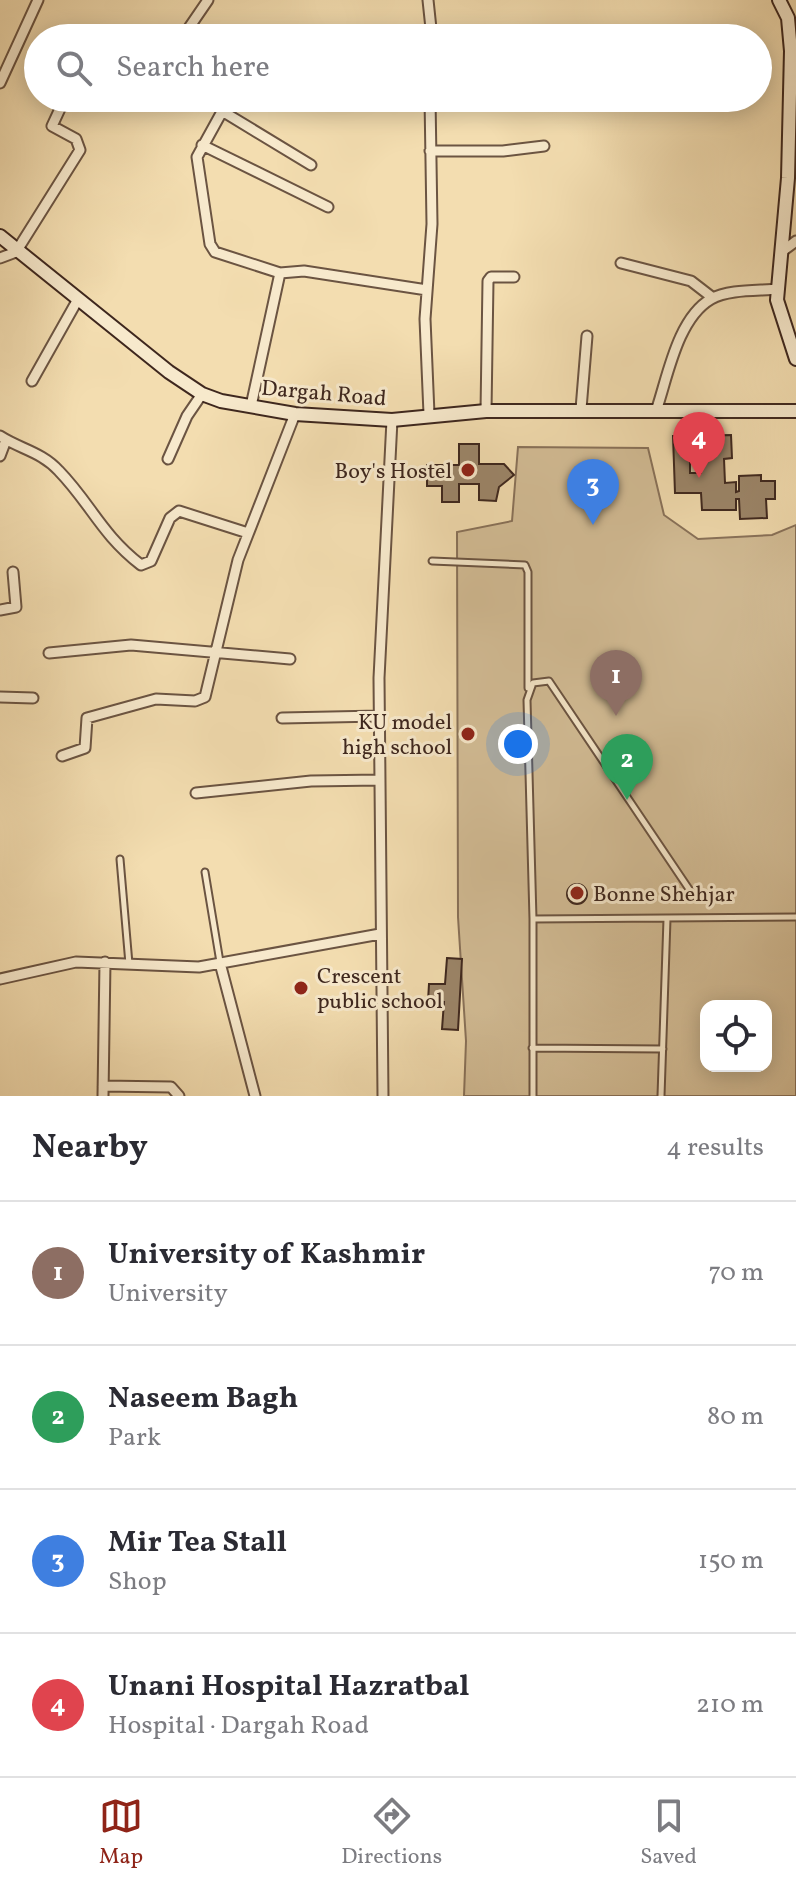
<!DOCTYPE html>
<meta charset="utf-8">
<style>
:root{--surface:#fff;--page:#f7f7f7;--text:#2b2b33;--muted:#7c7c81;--line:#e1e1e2;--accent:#8f2418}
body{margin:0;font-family:Vollkorn,serif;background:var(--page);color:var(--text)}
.controls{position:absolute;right:24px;bottom:24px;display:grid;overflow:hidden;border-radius:16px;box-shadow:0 4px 20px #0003}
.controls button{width:72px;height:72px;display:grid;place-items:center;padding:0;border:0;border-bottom:2px solid var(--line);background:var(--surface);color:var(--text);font:40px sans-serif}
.you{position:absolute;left:518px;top:744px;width:28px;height:28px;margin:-20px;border:6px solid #fff;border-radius:50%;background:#1a73e8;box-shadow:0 0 0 12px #1a73e833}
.badge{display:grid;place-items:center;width:52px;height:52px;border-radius:50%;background:var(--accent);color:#fff;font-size:26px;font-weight:700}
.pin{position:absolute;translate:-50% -66px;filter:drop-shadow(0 2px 4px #0008)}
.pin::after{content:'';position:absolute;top:42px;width:28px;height:24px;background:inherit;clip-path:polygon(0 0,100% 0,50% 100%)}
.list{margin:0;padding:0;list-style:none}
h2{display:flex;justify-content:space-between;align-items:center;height:104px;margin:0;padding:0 32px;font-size:34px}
h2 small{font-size:26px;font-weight:400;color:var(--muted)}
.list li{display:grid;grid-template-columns:52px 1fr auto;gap:24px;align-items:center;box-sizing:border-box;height:144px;padding:0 32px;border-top:2px solid var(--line)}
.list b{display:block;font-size:30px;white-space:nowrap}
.list p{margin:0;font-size:26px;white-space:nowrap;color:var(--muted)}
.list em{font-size:26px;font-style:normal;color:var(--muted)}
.icon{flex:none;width:44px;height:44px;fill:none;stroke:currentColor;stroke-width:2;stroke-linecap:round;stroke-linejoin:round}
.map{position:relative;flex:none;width:796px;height:1096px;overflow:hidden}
.search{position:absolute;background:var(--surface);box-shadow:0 4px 20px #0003;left:24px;right:24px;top:24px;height:88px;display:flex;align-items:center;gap:20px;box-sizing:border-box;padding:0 28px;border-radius:44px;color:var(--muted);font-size:30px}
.sheet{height:680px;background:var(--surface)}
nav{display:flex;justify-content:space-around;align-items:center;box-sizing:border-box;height:112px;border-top:2px solid var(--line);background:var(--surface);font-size:22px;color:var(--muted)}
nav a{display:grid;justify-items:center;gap:4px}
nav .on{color:var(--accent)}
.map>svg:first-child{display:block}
</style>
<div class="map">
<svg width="796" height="1096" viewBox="0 0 796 1096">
<rect width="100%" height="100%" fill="#f3ddb0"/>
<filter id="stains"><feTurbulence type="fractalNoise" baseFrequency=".0025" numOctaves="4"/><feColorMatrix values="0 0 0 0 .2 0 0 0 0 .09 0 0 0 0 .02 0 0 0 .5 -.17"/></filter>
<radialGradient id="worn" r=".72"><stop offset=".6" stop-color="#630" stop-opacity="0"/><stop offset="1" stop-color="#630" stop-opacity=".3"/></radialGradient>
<path fill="#d4be97" stroke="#89725a" stroke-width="2" fill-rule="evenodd" d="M518,447L648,448L664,515L698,539L772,535L796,525V1096H464L466,1041L458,917L457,532L512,521ZM706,1006H766V1066H706Z"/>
<path fill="#9c866a" stroke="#3e271e" stroke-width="2" fill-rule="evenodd" d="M731,435L732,458L724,459L725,483L736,482V492L739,491V476L761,475V481H775V499H766L767,518L740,519L739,499H736V510H702L701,493H675L673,436ZM690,459H701V473H690Z
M459,444H479V464H504L514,475L499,487L496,501L479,500V484H459V502H442V486H427V465H459Z
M567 894a10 10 0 1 1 20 0a10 10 0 1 1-20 0Z
M447,958L462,959L458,1030L442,1029L444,1002L428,1001L429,984H445Z"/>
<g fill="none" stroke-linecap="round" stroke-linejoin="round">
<g stroke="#6b5442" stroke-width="9">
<path id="lane" d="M432,561L525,565L528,572V688
M120,859L129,964
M205,872L220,962
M533,919L796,917
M532,1048L663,1049
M533,1096V919L527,700L533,683L549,681L695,898
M661,1096L667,919"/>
</g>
<g stroke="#6b5442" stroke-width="13">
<path id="street" d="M428,0L432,38
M182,38L208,0
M0,83L38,0
M224,98V108L197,157L210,244L215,252L280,273L304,271L427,290
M222,111L311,165
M202,145L328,207
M430,151H503L544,146
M784,250L796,241
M0,258L16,252L80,150L76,139L52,126L65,98
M621,263L691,281L713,298
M32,381L77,301
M251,406L280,273
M657,408C668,375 678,318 711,299C729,289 758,291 778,289
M581,409L587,336
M486,411L488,281L491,277H514
M429,414L425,319L432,224L430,98
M0,436C20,449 42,452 59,471C91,504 101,534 141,565L151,561L170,518L179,511L248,533
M0,456L6,440
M168,459L187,416L202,394
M0,610L16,607L13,572
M49,653L131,645L290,659
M0,697L33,698
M282,718L379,716
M62,756L85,748L87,718L156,699L195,701L205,697L238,560L295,414
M196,793L311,781L379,780
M220,963L255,1096
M0,979L76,962L199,967L380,934
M103,1086L171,1087L179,1096
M103,1096L105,962
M383,1096L379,678L392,420"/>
</g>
<g stroke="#3e271e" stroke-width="16">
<path id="secondary" d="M779,0L788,18L791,51L788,178L777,300L796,359
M0,236L169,372L202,394L221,401L295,414L392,420L486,411H796"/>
</g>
<use href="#lane" stroke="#f7e9cc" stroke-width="5"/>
<use href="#street" stroke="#f7e9cc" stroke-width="9"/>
<use href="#secondary" stroke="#f7e9cc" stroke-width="12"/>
</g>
<g fill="#8f2418" stroke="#f7e9cc" stroke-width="3">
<circle cx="468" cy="470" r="8"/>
<circle cx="468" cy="734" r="8"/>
<circle cx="577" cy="893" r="8"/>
<circle cx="301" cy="988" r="8"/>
</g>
<g text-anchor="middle" stroke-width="6" stroke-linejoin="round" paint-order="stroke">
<g font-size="22" fill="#3e271e" stroke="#f7e9cc">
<text transform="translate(324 392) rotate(5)" y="8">Dargah Road</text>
</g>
<g font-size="22" fill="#3e271e" stroke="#f7e9cc" text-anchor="end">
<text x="452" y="478">Boy's Hostel</text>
<text x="452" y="729">KU model<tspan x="452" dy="25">high school</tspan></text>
<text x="593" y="901" text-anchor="start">Bonne Shehjar</text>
<text x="317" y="983" text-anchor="start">Crescent<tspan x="317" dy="25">public school</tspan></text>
</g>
</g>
<rect width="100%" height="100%" filter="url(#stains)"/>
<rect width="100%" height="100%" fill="url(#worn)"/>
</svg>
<div class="controls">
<button><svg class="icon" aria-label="locate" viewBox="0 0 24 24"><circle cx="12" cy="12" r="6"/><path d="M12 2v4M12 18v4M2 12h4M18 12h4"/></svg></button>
</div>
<div class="you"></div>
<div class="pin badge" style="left:616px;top:716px;background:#8d6e63">1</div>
<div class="pin badge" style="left:627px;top:800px;background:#2e9e5b">2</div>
<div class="pin badge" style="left:593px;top:525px;background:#3f7fe0">3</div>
<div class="pin badge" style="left:699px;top:478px;background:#e0444e">4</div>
<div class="search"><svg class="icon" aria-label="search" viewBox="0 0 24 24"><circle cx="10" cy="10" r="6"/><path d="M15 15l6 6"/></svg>Search here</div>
</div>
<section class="sheet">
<h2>Nearby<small>4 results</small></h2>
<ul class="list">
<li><span class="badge" style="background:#8d6e63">1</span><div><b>University of Kashmir</b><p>University</p></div><em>70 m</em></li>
<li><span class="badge" style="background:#2e9e5b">2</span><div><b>Naseem Bagh</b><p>Park</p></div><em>80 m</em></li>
<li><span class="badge" style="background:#3f7fe0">3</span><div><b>Mir Tea Stall</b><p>Shop</p></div><em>150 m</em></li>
<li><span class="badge" style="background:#e0444e">4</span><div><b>Unani Hospital Hazratbal</b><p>Hospital · Dargah Road</p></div><em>210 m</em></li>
</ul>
</section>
<nav>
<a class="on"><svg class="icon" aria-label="map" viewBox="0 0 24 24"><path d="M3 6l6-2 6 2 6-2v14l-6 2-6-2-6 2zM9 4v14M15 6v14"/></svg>Map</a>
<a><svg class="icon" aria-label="directions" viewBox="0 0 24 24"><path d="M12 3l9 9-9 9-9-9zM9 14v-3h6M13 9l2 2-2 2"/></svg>Directions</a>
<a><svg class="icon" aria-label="saved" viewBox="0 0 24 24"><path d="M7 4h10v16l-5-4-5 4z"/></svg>Saved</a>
</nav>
